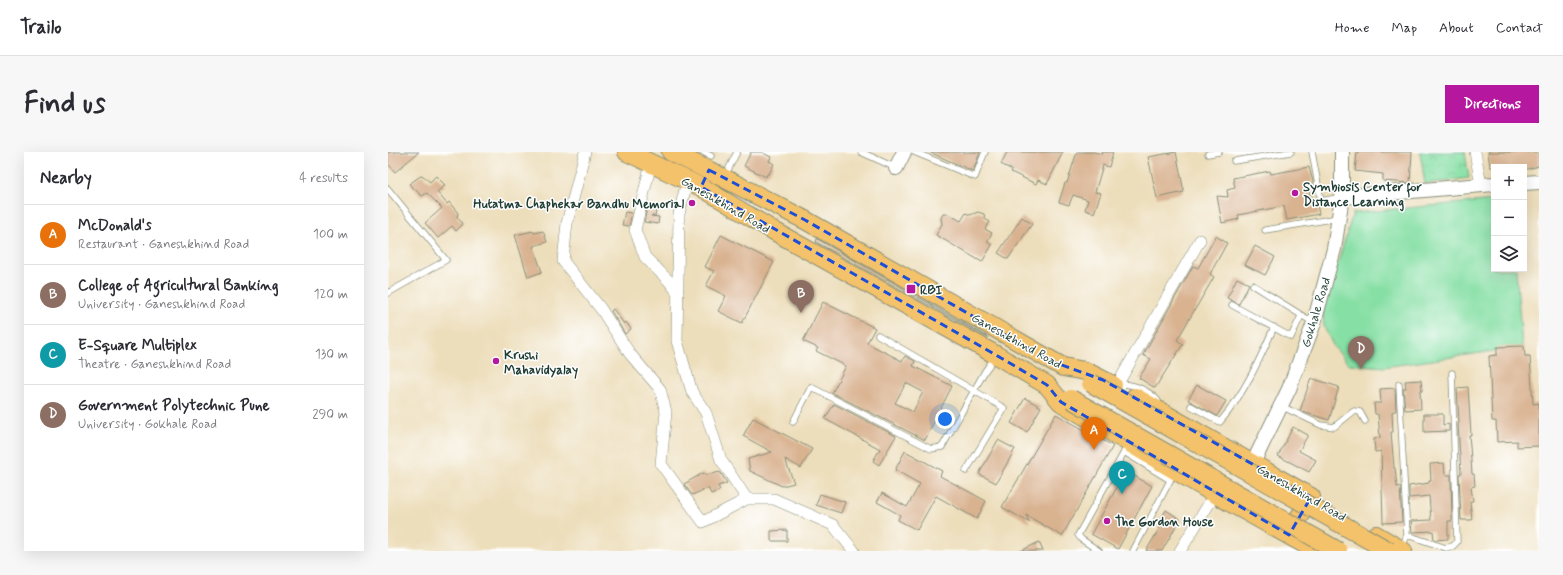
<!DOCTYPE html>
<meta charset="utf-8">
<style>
:root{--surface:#fff;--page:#f7f7f7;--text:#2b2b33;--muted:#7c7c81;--line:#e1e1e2;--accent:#b5179e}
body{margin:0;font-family:Mynerve,sans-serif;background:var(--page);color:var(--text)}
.controls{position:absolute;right:12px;top:12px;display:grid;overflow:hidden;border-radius:0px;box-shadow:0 4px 16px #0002}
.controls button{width:36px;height:36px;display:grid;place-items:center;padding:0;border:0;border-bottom:1px solid var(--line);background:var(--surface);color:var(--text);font:20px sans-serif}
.you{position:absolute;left:557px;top:267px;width:14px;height:14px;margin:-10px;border:3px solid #fff;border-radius:50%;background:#1a73e8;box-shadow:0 0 0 6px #1a73e833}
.badge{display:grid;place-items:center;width:26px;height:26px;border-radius:50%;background:var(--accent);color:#fff;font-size:13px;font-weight:700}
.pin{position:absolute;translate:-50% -33px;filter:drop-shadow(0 1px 2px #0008)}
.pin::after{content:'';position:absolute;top:21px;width:14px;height:12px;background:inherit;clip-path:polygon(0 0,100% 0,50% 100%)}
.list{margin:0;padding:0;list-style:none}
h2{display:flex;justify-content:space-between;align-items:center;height:52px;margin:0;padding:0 16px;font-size:17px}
h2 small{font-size:13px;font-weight:400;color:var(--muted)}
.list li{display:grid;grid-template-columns:26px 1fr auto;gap:12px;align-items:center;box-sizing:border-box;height:60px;padding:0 16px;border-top:1px solid var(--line)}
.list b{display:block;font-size:15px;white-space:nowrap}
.list p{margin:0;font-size:13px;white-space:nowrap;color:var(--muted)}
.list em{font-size:13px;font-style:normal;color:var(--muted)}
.icon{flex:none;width:22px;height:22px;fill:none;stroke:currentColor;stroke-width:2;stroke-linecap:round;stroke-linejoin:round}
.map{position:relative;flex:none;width:1151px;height:399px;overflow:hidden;border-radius:0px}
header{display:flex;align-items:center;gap:24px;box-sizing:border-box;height:56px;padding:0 20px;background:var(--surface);border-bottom:1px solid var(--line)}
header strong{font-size:19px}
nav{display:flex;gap:22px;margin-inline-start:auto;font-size:14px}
.intro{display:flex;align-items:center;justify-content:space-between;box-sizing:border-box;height:96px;padding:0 24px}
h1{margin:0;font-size:28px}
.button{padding:10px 18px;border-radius:0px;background:var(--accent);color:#fff;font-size:14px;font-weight:700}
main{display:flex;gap:24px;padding:0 24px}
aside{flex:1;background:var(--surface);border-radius:0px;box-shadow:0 4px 16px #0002}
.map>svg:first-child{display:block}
</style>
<header>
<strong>Trailo</strong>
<nav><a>Home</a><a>Map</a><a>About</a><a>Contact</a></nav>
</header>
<div class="intro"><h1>Find us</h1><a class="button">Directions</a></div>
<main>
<aside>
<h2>Nearby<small>4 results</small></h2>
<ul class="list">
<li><span class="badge" style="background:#e8710a">A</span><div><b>McDonald's</b><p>Restaurant · Ganeshkhind Road</p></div><em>100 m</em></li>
<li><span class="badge" style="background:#8d6e63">B</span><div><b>College of Agricultural Banking</b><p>University · Ganeshkhind Road</p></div><em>120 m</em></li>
<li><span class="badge" style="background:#0f9aa8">C</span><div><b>E-Square Multiplex</b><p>Theatre · Ganeshkhind Road</p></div><em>130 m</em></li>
<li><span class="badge" style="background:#8d6e63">D</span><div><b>Government Polytechnic Pune</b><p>University · Gokhale Road</p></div><em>290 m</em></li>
</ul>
</aside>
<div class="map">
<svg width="1151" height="399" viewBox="0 0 1151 399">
<defs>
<pattern id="park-crowns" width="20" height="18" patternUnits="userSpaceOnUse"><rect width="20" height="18" fill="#86dfa4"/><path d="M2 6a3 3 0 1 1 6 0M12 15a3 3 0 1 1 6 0" fill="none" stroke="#73c08e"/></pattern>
</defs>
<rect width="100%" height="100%" fill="#fff"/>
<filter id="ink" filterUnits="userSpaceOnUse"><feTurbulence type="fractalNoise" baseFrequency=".025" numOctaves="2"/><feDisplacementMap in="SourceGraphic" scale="8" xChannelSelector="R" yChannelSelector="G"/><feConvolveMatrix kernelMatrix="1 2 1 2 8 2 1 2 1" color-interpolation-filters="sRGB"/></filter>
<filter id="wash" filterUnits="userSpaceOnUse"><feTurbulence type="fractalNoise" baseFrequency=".012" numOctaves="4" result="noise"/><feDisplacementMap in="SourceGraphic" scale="16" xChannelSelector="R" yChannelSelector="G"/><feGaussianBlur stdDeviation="0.9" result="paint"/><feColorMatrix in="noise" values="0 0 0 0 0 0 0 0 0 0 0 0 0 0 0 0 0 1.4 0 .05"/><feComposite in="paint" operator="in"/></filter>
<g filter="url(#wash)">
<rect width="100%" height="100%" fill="#eddebb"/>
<path fill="#86dfa4" stroke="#528e6c" d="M1106,48V117H1128L1134,195L996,215L961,212L946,195L936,175L935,160L965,61Z"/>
<path fill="url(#park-crowns)" stroke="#528e6c" d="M1032,0H1077L1081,26L1037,32Z"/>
<g id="blocks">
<path fill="#d9b290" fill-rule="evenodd" d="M0,0H31L7,20L0,12Z
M363,0H373L383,5L381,9L386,12L381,22H379L378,25L356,14Z
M541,0H592L585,19Z
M619,0H675L659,32L650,28L648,32L623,20L624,18L613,12Z
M689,0H706L714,2L715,0H725L721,15L715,13L707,40L713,41L706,61L697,58L700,48L685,43L681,53L671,50L677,31H679Z
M788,0L796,40L769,46L760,5Z
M969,0H1024L1022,31L995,29V22L967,19Z
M1100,0H1150L1151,14L1136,18V15H1102Z
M921,15L925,30L921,39L922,43L928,48L931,62L899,68L896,54L850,63L851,67L834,71L829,44L840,45L839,38L847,36L845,26L882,19L883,22Z
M34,23L42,30L48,24L57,33L49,40L59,52L61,50L70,61L69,65L75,72L68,79L64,74L50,86L37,71L54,56L39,41L34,44L21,32Z
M260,53L269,55L267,64H263L271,65L270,72L256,70Z
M237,60L244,61L241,74L234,73Z
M590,60L596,62L597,67L602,70L597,77L604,81L599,90L604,93L594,110L548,83L554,72L553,66L555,62H560L573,69L578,61L582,63Z
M634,65L644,72L620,107L610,101Z
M145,79L146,81L155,79L159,90L145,94L154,120L140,125L127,83Z
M333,83L386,110L354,171L330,159L338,144L318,134L326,119L317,115Z
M828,84L839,91L822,122L826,125L789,188L795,192L767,236L751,226L763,207L755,203L805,114L810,116Z
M429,87L600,185V186L428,90Z
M867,94L887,105L877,123L857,113Z
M849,126L861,132L851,152L839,146Z
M435,150L487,176L479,191L514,209L517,204L527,209L525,214L564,234L537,288L444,241L458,214L428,199L430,196L415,189ZM518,231L535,240L525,260L507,251Z
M225,157L236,172L238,170L243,177L237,182L223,159Z
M1136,194L1137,204H1142L1145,252L1151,251V294L1129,295V289L1109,290L1108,269H1104L1101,204L1109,203V195Z
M923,226L951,235L941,268L912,259Z
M1033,228L1034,239H1032L1033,257L1017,258L1015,236H1018L1017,229Z
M809,233L838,249L829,264L800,248Z
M1080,235L1083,283H1081L1082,294L1084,322H1086L1087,334L1083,335L1085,349H1082L1084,368H1073L1071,322H1073L1070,272L1071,271L1069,236Z
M1007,236L1008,259H1005L1004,261L1005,280H1003L1006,316H1007L1009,335H1012L1014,370L995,371L993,299L987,300L986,287L992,286L990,262H987L986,251H993L992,237Z
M637,246L653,255L639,280L623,271Z
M446,252L508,284L491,313L485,309L492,297L437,267Z
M668,262L725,294L674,384L638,363L642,371L614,355Z
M1036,262H1055V273L1061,272V279L1036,280Z
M365,266L424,297L413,316L397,307L406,331L394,334L362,319L360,307L384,300L355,284Z
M905,275L920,283L911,299L928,308L921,320L890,304Z
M610,288L627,297L608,331L591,322Z
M517,299L554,319L552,324L598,349L589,367L548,344L529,378L510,368L512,363L489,350L494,341L519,355L532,332L507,318Z
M1056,311L1057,323H1063L1064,369H1060V387L1048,388H1046L1045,379L1024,380L1023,369L1043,368L1041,344L1021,346V334L1041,331V328H1043L1042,312Z
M738,319L764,334L730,397L703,382Z
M332,320L339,331L330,334L332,338L323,342L320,336L304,343L296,332L315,321L318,323Z
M432,342L457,350L453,361L428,353Z
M778,358L792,367L774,399H758L776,369L773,367Z
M399,378V389H383V379Z
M651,390L655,399H633Z"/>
</g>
</g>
<g filter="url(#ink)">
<use href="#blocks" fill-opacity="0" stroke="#868e78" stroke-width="1"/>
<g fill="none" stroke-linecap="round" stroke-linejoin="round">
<g stroke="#868e78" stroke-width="7">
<path id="service" d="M315,0L323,4
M473,0L508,16
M526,0L587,25L597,0
M924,0L933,49L954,45
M820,2L831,0
M846,9L903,0
M337,24L349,0
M0,37L58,108L0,141
M877,78L950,66
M865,133L926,171
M844,153L903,185L913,164
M490,183L616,256L578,319
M1011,232L1019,383L1014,396
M733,237L735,232C748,233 762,239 770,249L769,254
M803,254L832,270C856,242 871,209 886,175
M893,254L933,273L946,275L966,259L972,260L977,269
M405,270L423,235L543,297L554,295L597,219L607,205
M736,300L782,328
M1019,383L1058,396L1065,394L1069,390L1064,221
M711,399L693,387L690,383L740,293
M745,399L786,321"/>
</g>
<g stroke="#868e78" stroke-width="12">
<path id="minor" d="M197,0L179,71L175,109L213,157L242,202L272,237L278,260L273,312L315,370L359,347
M1087,0L1093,33
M263,11L247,78L257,105L281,129L290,141
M299,29L291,62L289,189L304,240L318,261L333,308L359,347H386L445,373L466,399
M728,235L812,88
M792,399L827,342"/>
</g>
<g stroke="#868e78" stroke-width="16">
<path id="tertiary" d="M508,16L516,0
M1136,31L1151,30
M954,45L1106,32
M865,311L901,237L926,171L946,97L954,45V0"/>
</g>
<g stroke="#868e78" stroke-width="20">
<path id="primary" d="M239,0L313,35L386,79L608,203L659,233L673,250L827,342L929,399
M283,0L326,21L417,68L675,215L697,219L725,233
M747,245L923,345
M901,383L923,345
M988,383L1015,399"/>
</g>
<use href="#service" stroke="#fff" stroke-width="5.5"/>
<use href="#minor" stroke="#fff" stroke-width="11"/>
<use href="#tertiary" stroke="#fff" stroke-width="14"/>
<use href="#primary" stroke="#f4c26a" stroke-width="18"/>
<g stroke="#868e78" stroke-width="20" stroke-linecap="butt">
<path id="primary-bridge" d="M703,231L1001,399
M683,247L950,399"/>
</g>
<use href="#primary-bridge" stroke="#f4c26a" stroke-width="18"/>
</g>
</g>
<path fill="none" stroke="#1d4ed8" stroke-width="3" stroke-dasharray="8 5" stroke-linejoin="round" d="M321,18L417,68L663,209L715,228L923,345L901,383L673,250L659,233L608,203L313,35Z"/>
<g fill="#b5179e" stroke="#fff" stroke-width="1.5">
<circle cx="907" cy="41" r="4"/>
<circle cx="304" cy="51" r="4"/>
<rect x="518" y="132" width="10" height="10" rx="2"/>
<circle cx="108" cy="209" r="4"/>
<circle cx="719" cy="369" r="4"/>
</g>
<g text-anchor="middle" stroke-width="3" stroke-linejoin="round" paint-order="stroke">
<g font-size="13" font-weight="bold" fill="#1f3d34" stroke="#fff" text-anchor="start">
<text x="915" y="39">Symbiosis Center for<tspan x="915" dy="15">Distance Learning</tspan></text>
<text x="296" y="56" text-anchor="end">Hutatma Chaphekar Bandhu Memorial</text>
<text x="532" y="142">RBI</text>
<text x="116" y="207">Krushi<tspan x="116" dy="15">Mahavidyalay</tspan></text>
<text x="727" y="374">The Gordon House</text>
</g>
<g font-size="13" fill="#1f3d34" stroke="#fff">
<text transform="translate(338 52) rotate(30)" y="5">Ganeshkhind Road</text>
<text transform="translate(927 160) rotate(-73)" y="5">Gokhale Road</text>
<text transform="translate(629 188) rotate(29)" y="5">Ganeshkhind Road</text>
<text transform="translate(914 340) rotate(30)" y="5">Ganeshkhind Road</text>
</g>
</g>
</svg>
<div class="controls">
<button>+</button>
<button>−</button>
<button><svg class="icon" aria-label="layers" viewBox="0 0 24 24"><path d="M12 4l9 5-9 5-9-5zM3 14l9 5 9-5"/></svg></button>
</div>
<div class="you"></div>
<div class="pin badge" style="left:706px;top:298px;background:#e8710a">A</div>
<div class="pin badge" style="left:413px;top:161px;background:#8d6e63">B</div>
<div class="pin badge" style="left:734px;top:342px;background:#0f9aa8">C</div>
<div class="pin badge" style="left:973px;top:217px;background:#8d6e63">D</div>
</div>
</main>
